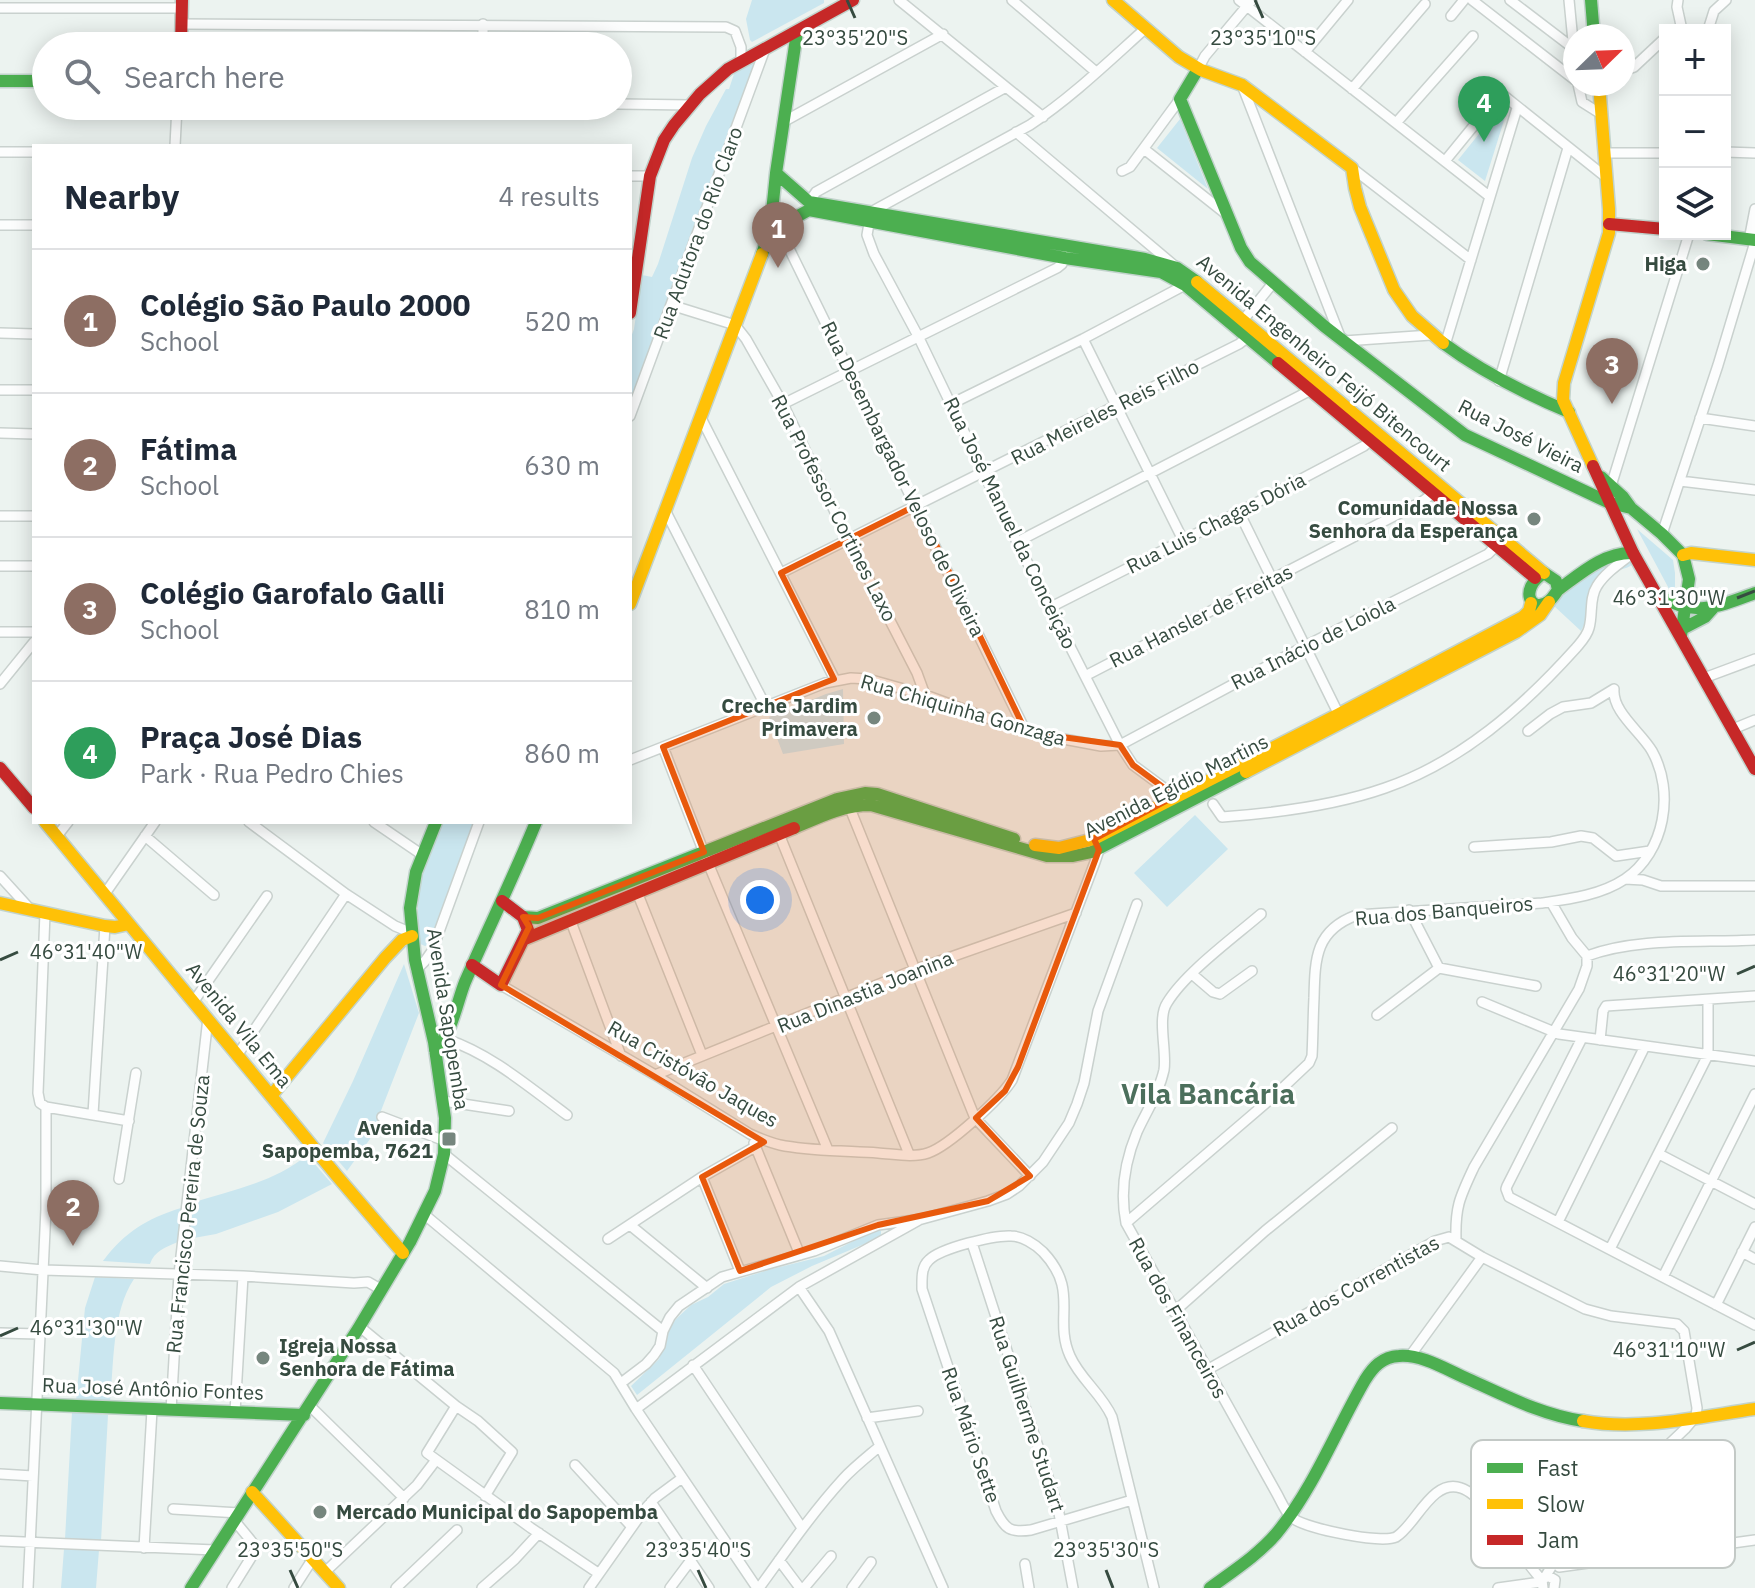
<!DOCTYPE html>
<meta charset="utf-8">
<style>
:root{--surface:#fff;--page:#f6f6f7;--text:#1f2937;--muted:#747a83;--line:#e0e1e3;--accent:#76867e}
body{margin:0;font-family:"IBM Plex Sans",sans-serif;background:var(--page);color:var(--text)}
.controls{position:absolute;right:24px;top:24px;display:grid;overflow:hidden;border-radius:0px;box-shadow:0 4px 20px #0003}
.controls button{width:72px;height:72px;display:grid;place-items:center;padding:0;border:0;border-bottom:2px solid var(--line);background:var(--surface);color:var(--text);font:40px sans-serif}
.compass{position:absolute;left:1563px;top:24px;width:72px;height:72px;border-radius:50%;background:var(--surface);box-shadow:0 4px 20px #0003;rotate:67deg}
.you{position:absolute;left:760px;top:900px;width:28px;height:28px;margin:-20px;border:6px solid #fff;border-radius:50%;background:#1a73e8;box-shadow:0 0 0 12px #1a73e833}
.badge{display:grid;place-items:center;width:52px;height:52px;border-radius:50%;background:var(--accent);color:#fff;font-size:26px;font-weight:700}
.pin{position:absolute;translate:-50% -66px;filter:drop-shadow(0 2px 4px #0008)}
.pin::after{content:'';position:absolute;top:42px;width:28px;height:24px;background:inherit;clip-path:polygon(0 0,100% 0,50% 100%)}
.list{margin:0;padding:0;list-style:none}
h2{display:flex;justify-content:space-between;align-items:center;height:104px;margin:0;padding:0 32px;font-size:34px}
h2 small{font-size:26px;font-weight:400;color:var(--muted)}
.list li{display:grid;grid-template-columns:52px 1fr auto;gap:24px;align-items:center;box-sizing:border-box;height:144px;padding:0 32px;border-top:2px solid var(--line)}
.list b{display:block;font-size:30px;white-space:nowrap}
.list p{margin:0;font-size:26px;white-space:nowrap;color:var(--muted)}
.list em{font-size:26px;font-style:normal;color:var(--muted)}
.icon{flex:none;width:44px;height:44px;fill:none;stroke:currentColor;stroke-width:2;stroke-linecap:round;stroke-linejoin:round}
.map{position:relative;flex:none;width:1755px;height:1588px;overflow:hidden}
.search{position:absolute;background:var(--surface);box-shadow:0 4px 20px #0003;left:32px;top:32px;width:600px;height:88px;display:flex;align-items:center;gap:20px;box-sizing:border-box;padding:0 28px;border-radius:44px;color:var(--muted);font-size:30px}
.panel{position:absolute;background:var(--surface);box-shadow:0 4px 20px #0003;left:32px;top:144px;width:600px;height:680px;border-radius:0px}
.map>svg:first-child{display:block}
</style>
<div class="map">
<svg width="1755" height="1588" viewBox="0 0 1755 1588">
<rect width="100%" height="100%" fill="#ecf3f0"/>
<path fill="#cae6ef" d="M752,0H824V3L752,42L750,40L746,19Z
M761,57L630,409V340L634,329L642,275L652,277L658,264L692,158L706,126L726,89H729L735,71Z
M1499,109L1506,114L1485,181L1458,160Z
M1180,119L1208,189L1157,148Z
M1637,529L1673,560L1675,573V600Z
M1628,558L1632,565C1626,569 1619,569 1614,573C1602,580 1589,617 1581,631L1554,606C1568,586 1603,560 1628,558Z
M843,689L844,744L783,754L769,717L826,694Z
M1195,815L1228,849L1167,907L1134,873Z
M442,822H476L433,938L429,945L425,946L418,943V892L429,852Z
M404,964L419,1013L370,1139L347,1171L323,1143L353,1081Z
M307,1155L332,1184L278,1212L216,1234L188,1239L191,1203C230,1191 275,1182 307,1155Z
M181,1208L178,1242C166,1247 154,1251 150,1264L103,1261C125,1232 146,1219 181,1208Z
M875,1230L881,1231V1237L812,1266L771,1287L637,1395L631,1386L659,1359L670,1328L676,1319L691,1305L708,1297L724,1284L768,1270L824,1256Z
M95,1277L134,1279C112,1311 114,1364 110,1402L76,1401L85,1308Z
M72,1412L108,1415L101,1541L65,1539Z
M64,1549L99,1550L96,1588H61Z"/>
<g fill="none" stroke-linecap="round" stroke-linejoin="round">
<g stroke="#c9d1ce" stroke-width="12">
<path id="street" d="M899,0L1043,117
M1012,0L1096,72
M1239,0L1489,196
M1472,0L1575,80
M1510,0L1573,48
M1569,0L1575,62
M1678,0L1677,7L1682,30
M0,8H182
M1451,16L1464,0
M181,24L726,27L735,31L741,47V62
M1146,28C1108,62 1072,97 1030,125L871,212L867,235L874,254L918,336L1017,542L1120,745L1133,765L1175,796L1176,799
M1708,30L1714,11L1726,0
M483,46V24
M1305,52L1348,0
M1198,69L1205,56L1252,0
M1623,71L1634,67L1665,38
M1578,84L1582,102L1601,114
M1242,85L1341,339
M1352,89L1425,4
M618,104L690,105
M783,122L943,34
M1396,123L1473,36
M1016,132L1176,267
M175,146L177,106
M1144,149L1226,214
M0,152H34
M1725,152L1755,153
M1604,153H1665
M1445,161L1485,112L1503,95L1607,178
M1352,168L1471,260
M1122,171L1130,167L1180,99
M630,176H650
M809,206V202L816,192L1006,87
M0,225H34
M778,226L1026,732
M1749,240L1755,209
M671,305L735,325L746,339L783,404L848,539L917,673L925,695
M1240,324L1273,283
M0,333L34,334
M1083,339L1183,540
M1344,341L1431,335
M1445,345L1517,108
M1499,381L1568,148
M0,390H34
M783,404L1057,268L1062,264L1066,253
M951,404L1083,339L1185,285
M630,416L765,49
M700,416L835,680
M1700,418L1755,426
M0,433L34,434
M1680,481L1755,490
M1611,486L1689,234
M666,512L765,705
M1239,512L1340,717
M0,516H34
M1662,534L1718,365L1755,242
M1017,542L1313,389
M0,566H34
M781,573L1239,344L1252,334
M1051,607L1239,512L1364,446L1373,438
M0,632H34
M1085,676L1423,501L1436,491
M1704,678L1755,659
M0,684L34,642
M1733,729L1755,720
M663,747L708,863L828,1150
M630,760L825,683L851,678L868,679L925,695L1026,732L1101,746L1120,745L1305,646L1488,554L1498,544
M1213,804L1222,817C1276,813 1334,806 1385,788C1461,762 1523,707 1576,648C1581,642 1587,636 1589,628C1593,614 1589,598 1597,586C1605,573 1620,563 1633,553
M849,806L975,1118L1030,1176
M249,822L346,894L395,926L412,933
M374,822L421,854
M779,834L909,1154
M57,836L68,822
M145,836L214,895
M1474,847L1551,842L1581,836L1593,838L1616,856L1650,851
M0,876L30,909
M1625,879L1643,880L1661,886H1755
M637,892L702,1055
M104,895L155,822
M1409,910L1439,968
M45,913L38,1093L40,1103L46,1107
M1261,914C1233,938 1185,973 1167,1003C1157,1018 1167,1051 1164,1070C1159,1093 1146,1112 1137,1132C1125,1161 1120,1193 1126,1223L1277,1494C1282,1503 1286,1514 1294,1519C1309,1529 1381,1544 1396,1537C1416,1525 1432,1478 1461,1488C1487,1496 1521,1559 1542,1580
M570,919L621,1056
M1587,956C1638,937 1701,943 1755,940
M416,970L425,961L432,951L479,822
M1192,974L1213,992L1220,994L1252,971
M501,985L655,1075L750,1134C761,1139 773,1144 785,1146C816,1151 848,1151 878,1153C894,1154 913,1158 928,1153C949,1146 1000,1099 1012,1080L1095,862L1099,850L1098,847
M194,1001L267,896
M1482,1002L1559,1034L1755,1061
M1377,1015L1439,968L1536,986
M1582,1038L1507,1186L1506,1189L1509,1197L1755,1325
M446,1039C491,1054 529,1087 567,1115
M1600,1040L1603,1011L1606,1006L1755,996
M238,1054L346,894
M655,1075L914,970L1076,913
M443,1101L509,1111
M46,1107L129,1121
M93,1114L105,926
M382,1117L445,1141
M754,1143L800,1255
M444,1154L663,1331
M1659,1154L1755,1204
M702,1177L740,1271
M119,1179L136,1073
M425,1215L614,1373L636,1409L757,1588
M1558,1222L1645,1046
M1126,1223L1273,1097L1309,1063L1312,1056C1313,1037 1313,1018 1314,998C1315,959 1315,930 1357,915L1542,903C1570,899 1601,895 1625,879C1665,852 1675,792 1652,751C1641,732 1612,712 1614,689L1591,703L1563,707L1550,714L1528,731
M630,1225L707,1288
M608,1239L702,1177L755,1147
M1456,1240C1455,1206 1460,1197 1474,1167L1579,989L1587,966V956L1572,938L1551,902
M972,1243L1058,1508L1073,1588
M1610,1249L1708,1055V1000
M1742,1252L1755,1259
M0,1266L43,1270L243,1276L354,1283L368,1282L382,1290
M1663,1277L1755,1094
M799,1287L829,1331L943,1588
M1716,1305L1755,1227
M1174,1312L1265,1231L1392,1128
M360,1327L456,1406L427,1453L531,1528L598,1573
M0,1333L39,1334
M1410,1356L1482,1257
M693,1365L802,1528
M1207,1370L1435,1241L1449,1237L1482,1257L1585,1309L1611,1316L1677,1324L1684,1331L1697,1408L1696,1416L1685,1429L1586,1523L1553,1564L1545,1577
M621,1383L646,1364L654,1355L660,1346L663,1331L670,1317L679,1306L722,1277L814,1251L878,1225L922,1219L988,1201L1007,1194L1019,1186L1043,1162L1069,1123L1077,1104L1084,1083L1098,1011L1137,904
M310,1406L404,1498
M456,1406L478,1421L512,1452L485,1496
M636,1409L799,1287L919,1220
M171,1410L179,1274L208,1018
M235,1412L243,1276
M867,1418L918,1411
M575,1465L632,1527
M0,1474L33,1476
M1132,1500L1031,1530C1010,1533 1005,1529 996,1511L922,1289C922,1279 921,1267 929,1260C941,1248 994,1235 1011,1236C1022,1236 1035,1244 1043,1252C1080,1291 1053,1318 1070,1356C1080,1379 1102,1394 1112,1417L1154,1588
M651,1502L709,1588
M173,1509L239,1513
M0,1541L215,1550
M144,1548L152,1410
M779,1560L800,1588
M1025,1564L1029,1588
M1559,1567L1755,1540
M324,1573L417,1485L436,1460
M28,1588L46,1209V1107
M232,1588L257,1548L234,1520
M294,1588L312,1560
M396,1588L457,1530
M482,1588L515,1559L539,1533
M589,1588L644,1510L655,1498L682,1478
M670,1588L691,1560
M759,1588C786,1551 812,1513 843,1479C854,1467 867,1457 880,1446
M804,1588L831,1556
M852,1588L871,1562
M1498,1588L1541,1582
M1543,1588L1542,1580L1548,1576L1555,1580L1554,1588"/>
</g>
<g stroke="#c2d3cc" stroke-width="15">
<path id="fast" d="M1591,0L1594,36
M1198,69L1180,99L1241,248L1250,262L1324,326L1465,435L1610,503L1631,508
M0,81H46
M776,173L809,202L1145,259L1177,268L1197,282
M770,231L809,210L1065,258L1161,272L1185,285L1278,363
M1707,234L1755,240
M762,254L770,231L776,173L797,32
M1443,343C1482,372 1524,393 1569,412
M1601,477L1623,497L1631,508L1662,534L1683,555L1689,579L1681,636
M1544,573L1556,581L1558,590C1555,594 1553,598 1549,601C1531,615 1518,589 1544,573Z
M1558,590C1580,574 1604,552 1633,553
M1660,596C1694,618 1720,606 1755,593
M1682,629L1705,617L1714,607
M794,828C819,817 843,805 871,805L1047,856H1073L1092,852L1246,772
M523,917L538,918L837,799L865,793L877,794L1014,839
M435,1050C451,1037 457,1002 465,982C488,929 514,876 536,822
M0,1403L304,1415
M191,1588L358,1329L410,1242L435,1191L444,1154L445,1118L434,1042L415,960L410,908L416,872L436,822
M1210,1588C1233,1571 1258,1555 1276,1534C1314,1488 1336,1430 1365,1380C1373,1367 1382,1357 1399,1356C1422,1354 1447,1370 1468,1379C1506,1396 1542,1415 1583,1421"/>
</g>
<g stroke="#c2d3cc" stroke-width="15">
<path id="slow" d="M1113,0L1179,57L1201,70L1242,85L1352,168L1355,188L1360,207L1394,290L1412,316L1443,343
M1197,282L1544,573
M1593,466L1563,400L1564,383L1609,233V209L1599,84
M1683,555L1691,553L1755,560
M630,604L762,254
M1246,772L1516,632L1540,615L1549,602
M45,822L337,1176L403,1253
M1035,845L1059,848L1094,839L1339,714L1523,617L1529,611L1531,603
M0,903L105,926L115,927L129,924
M271,1096L385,958L402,940L412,936
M1583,1421C1639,1431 1699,1417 1755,1409
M252,1492L339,1588"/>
</g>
<g stroke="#c2d3cc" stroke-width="15">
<path id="jam" d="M181,46L182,0
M1609,224L1665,229
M630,313L650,176L664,140L674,125L700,94L728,69L853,0
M1278,363L1535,578
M1593,466L1633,553L1755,769
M0,768L34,808
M525,939L794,828
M472,965L501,985L528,930L523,917L502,901"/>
</g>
<use href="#street" stroke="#fcfdfd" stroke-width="9"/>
<use href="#fast" stroke="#4caf50" stroke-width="12"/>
<use href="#slow" stroke="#ffc107" stroke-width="12"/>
<use href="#jam" stroke="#c62828" stroke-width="12"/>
</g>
<path fill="#e8590c" fill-opacity="0.2" stroke="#e8590c" stroke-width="6" stroke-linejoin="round" d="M917,505L1026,732L1120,745L1133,765L1175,796L1094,839L1099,850L1018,1067L1005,1091L976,1118L1030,1176L988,1201L878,1225L740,1271L702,1177L764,1142L501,985L529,927L523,917L538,918L704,852L663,747L834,679L781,573Z"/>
<path fill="none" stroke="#364b40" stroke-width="3" d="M847,0L855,18M1255,0L1263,18M1737,598L1755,591M0,960L18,952M1737,974L1755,966M0,1336L18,1328M1737,1350L1755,1342M290,1570L298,1588M698,1570L706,1588M1106,1570L1113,1588"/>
<g fill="#76867e" stroke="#fff" stroke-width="3">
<circle cx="1703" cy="264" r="8"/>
<circle cx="1534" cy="519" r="8"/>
<circle cx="874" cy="718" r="8"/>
<rect x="441" y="1131" width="16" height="16" rx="4"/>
<circle cx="263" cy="1358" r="8"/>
<circle cx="320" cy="1512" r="8"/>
</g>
<g text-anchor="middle" stroke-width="6" stroke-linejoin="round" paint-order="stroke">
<g font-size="20" fill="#364b40" stroke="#fff">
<text transform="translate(698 233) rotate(-70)" y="7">Rua Adutora do Rio Claro</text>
<text transform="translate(1324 363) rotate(40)" y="7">Avenida Engenheiro Feijó Bitencourt</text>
<text transform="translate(1105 412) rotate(-27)" y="7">Rua Meireles Reis Filho</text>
<text transform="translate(1521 436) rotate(27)" y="7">Rua José Vieira</text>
<text transform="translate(903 479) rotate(64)" y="7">Rua Desembargador Veloso de Oliveira</text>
<text transform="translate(834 508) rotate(63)" y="7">Rua Professor Cortines Laxo</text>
<text transform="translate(1010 523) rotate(64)" y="7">Rua José Manuel da Conceição</text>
<text transform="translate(1216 523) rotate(-27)" y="7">Rua Luis Chagas Dória</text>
<text transform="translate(1201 616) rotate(-27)" y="7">Rua Hansler de Freitas</text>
<text transform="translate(1313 643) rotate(-27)" y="7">Rua Inácio de Loiola</text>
<text transform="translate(963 710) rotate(16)" y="7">Rua Chiquinha Gonzaga</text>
<text transform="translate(1176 786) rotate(-27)" y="7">Avenida Egídio Martins</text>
<text transform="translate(1444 911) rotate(-5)" y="7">Rua dos Banqueiros</text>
<text transform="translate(865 992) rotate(-22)" y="7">Rua Dinastia Joanina</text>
<text transform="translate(448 1019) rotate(81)" y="7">Avenida Sapopemba</text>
<text transform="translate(239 1025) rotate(51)" y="7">Avenida Vila Ema</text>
<text transform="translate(693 1074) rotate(30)" y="7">Rua Cristóvão Jaques</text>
<text transform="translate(188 1214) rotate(-84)" y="7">Rua Francisco Pereira de Souza</text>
<text transform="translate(1356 1286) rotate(-29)" y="7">Rua dos Correntistas</text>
<text transform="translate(1178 1318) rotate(61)" y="7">Rua dos Financeiros</text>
<text transform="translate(153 1389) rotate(2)" y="7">Rua José Antônio Fontes</text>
<text transform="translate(1027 1414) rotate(72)" y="7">Rua Guilherme Studart</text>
<text transform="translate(971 1435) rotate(71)" y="7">Rua Mário Sette</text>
</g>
<g font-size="20" font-weight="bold" fill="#364b40" stroke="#fff" text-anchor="end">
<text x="1687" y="271">Higa</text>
<text x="1518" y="515">Comunidade Nossa<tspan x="1518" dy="23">Senhora da Esperança</tspan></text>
<text x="858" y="713">Creche Jardim<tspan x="858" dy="23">Primavera</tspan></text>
<text x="433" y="1135">Avenida<tspan x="433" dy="23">Sapopemba, 7621</tspan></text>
<text x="279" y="1353" text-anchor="start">Igreja Nossa<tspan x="279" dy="23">Senhora de Fátima</tspan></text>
<text x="336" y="1519" text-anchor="start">Mercado Municipal do Sapopemba</text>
</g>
<g font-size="28" font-weight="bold" fill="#4c6f5c" stroke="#fff">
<text x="1208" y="1104">Vila Bancária</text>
</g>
</g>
<rect x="1471" y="1440" width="264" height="128" rx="12" fill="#fff" stroke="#c3c9c6" stroke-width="2"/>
<rect x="1487" y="1463" width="36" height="10" fill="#4caf50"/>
<rect x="1487" y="1499" width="36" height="10" fill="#ffc107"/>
<rect x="1487" y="1535" width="36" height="10" fill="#c62828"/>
<g font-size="22" fill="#364b40">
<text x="1537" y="1476">Fast</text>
<text x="1537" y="1512">Slow</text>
<text x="1537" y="1548">Jam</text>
</g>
<g font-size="20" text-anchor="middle" fill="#364b40" stroke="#fff" stroke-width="6" stroke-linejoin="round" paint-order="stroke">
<text x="855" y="45">23°35'20"S</text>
<text x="1263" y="45">23°35'10"S</text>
<text x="1669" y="605">46°31'30"W</text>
<text x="86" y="959">46°31'40"W</text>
<text x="1669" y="981">46°31'20"W</text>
<text x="86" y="1335">46°31'30"W</text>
<text x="1669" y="1357">46°31'10"W</text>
<text x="290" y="1557">23°35'50"S</text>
<text x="698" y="1557">23°35'40"S</text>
<text x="1106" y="1557">23°35'30"S</text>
</g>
</svg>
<div class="controls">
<button>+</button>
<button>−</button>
<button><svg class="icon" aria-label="layers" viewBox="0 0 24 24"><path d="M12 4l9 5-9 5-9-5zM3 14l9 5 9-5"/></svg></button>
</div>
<svg class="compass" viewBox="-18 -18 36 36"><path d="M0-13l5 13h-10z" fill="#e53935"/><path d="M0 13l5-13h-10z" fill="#747a83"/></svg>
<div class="you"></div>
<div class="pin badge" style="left:778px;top:268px;background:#8d6e63">1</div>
<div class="pin badge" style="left:73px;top:1246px;background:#8d6e63">2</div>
<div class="pin badge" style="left:1612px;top:404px;background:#8d6e63">3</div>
<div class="pin badge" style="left:1484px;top:142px;background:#2e9e5b">4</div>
<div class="search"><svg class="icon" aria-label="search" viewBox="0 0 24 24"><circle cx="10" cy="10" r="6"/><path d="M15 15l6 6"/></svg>Search here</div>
<section class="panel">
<h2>Nearby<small>4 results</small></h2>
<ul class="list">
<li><span class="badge" style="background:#8d6e63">1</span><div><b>Colégio São Paulo 2000</b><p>School</p></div><em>520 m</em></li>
<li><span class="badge" style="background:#8d6e63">2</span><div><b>Fátima</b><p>School</p></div><em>630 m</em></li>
<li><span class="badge" style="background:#8d6e63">3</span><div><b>Colégio Garofalo Galli</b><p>School</p></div><em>810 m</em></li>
<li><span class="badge" style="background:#2e9e5b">4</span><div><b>Praça José Dias</b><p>Park · Rua Pedro Chies</p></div><em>860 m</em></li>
</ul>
</section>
</div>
